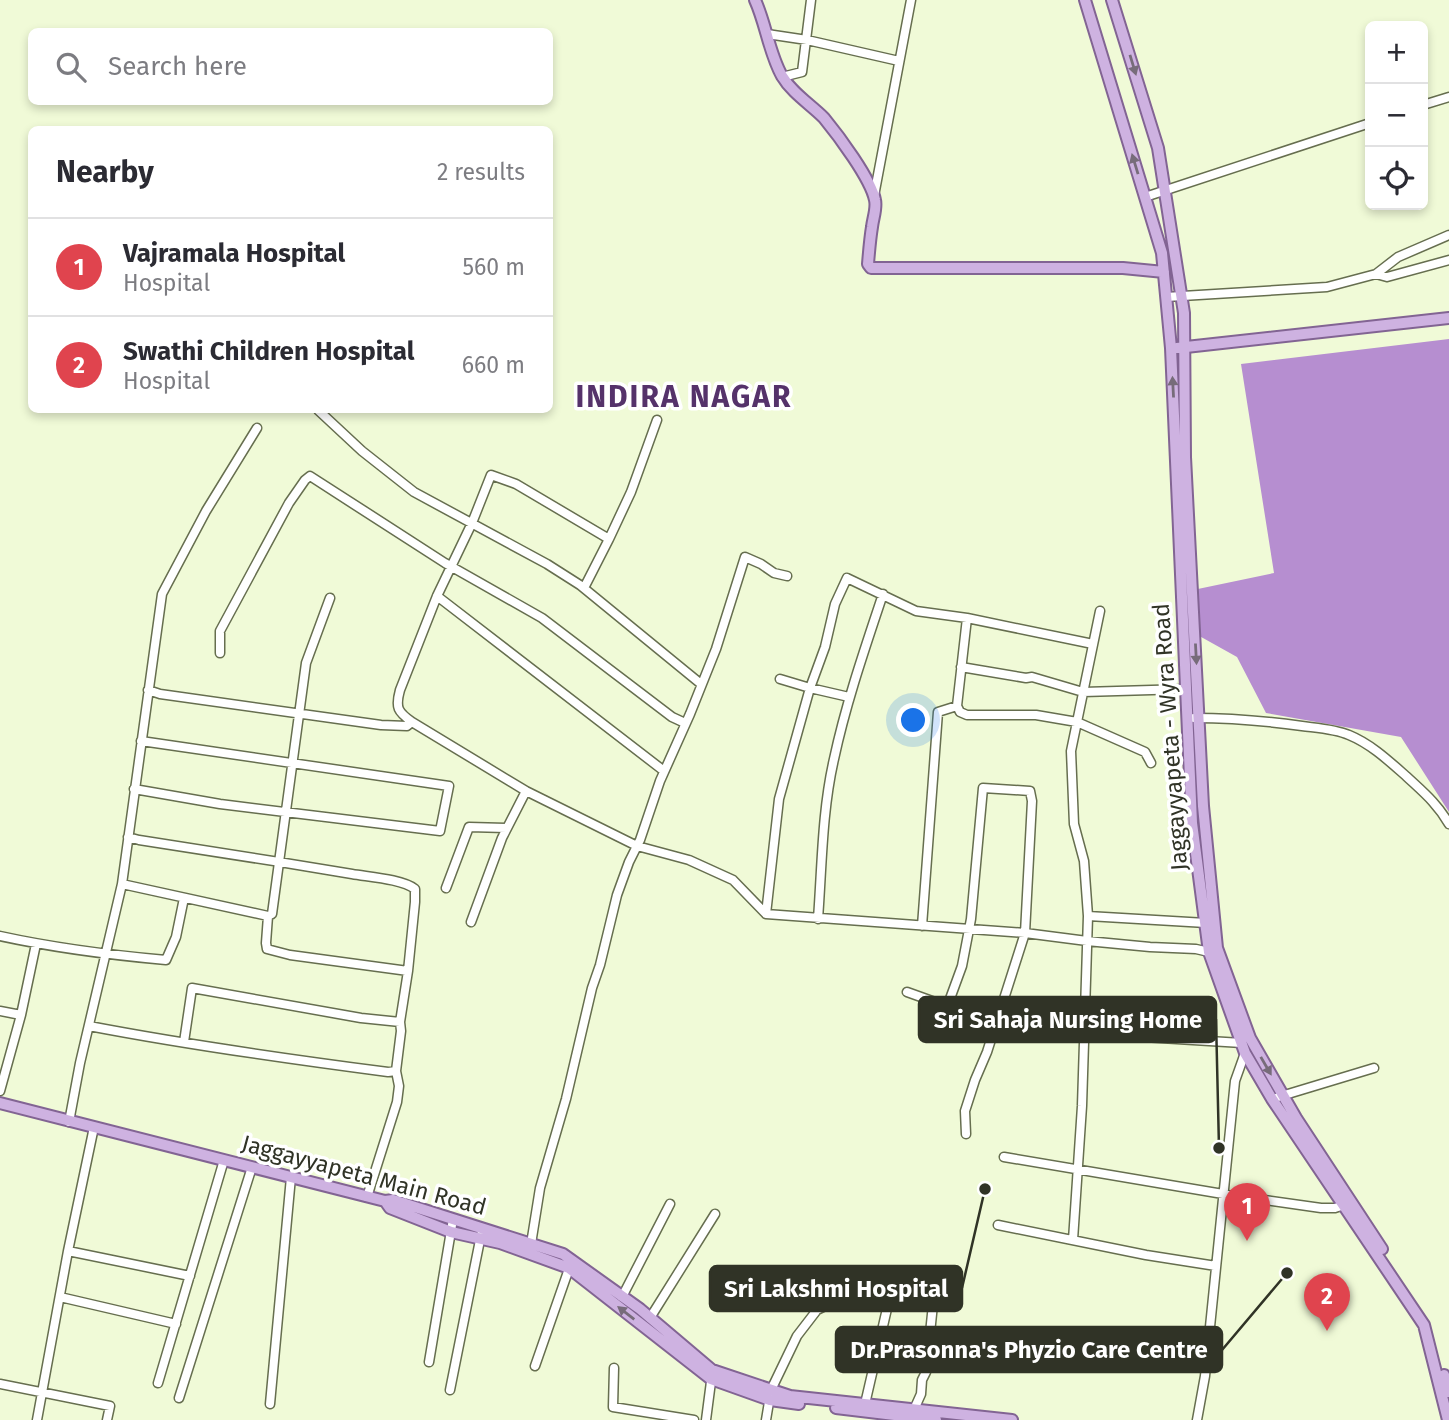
<!DOCTYPE html>
<meta charset="utf-8">
<style>
:root{--surface:#fff;--page:#f7f7f7;--text:#2b2b33;--muted:#7c7c81;--line:#e1e1e2;--accent:#d93025}
body{margin:0;font-family:"Fira Sans",sans-serif;background:var(--page);color:var(--text)}
.controls{position:absolute;right:21px;top:21px;display:grid;overflow:hidden;border-radius:10px;box-shadow:0 4px 10px #0003}
.controls button{width:63px;height:63px;display:grid;place-items:center;padding:0;border:0;border-bottom:2px solid var(--line);background:var(--surface);color:var(--text);font:35px sans-serif}
.you{position:absolute;left:914px;top:721px;width:24px;height:24px;margin:-18px;border:5px solid #fff;border-radius:50%;background:#1a73e8;box-shadow:0 0 0 10px #1a73e833}
.badge{display:grid;place-items:center;width:46px;height:46px;border-radius:50%;background:var(--accent);color:#fff;font-size:23px;font-weight:700}
.pin{position:absolute;translate:-50% -58px;filter:drop-shadow(0 2px 4px #0008)}
.pin::after{content:'';position:absolute;top:37px;width:24px;height:21px;background:inherit;clip-path:polygon(0 0,100% 0,50% 100%)}
.list{margin:0;padding:0;list-style:none}
h2{display:flex;justify-content:space-between;align-items:center;height:91px;margin:0;padding:0 28px;font-size:30px}
h2 small{font-size:23px;font-weight:400;color:var(--muted)}
.list li{display:grid;grid-template-columns:46px 1fr auto;gap:21px;align-items:center;box-sizing:border-box;height:98px;padding:0 28px;border-top:2px solid var(--line)}
.list b{display:block;font-size:26px;white-space:nowrap}
.list p{margin:0;font-size:23px;white-space:nowrap;color:var(--muted)}
.list em{font-size:23px;font-style:normal;color:var(--muted)}
.icon{flex:none;width:38px;height:38px;fill:none;stroke:currentColor;stroke-width:2;stroke-linecap:round;stroke-linejoin:round}
.map{position:relative;flex:none;width:1449px;height:1420px;overflow:hidden}
.search{position:absolute;background:var(--surface);box-shadow:0 4px 10px #0003;left:28px;top:28px;width:525px;height:77px;display:flex;align-items:center;gap:18px;box-sizing:border-box;padding:0 24px;border-radius:10px;color:var(--muted);font-size:26px}
.panel{position:absolute;background:var(--surface);box-shadow:0 4px 10px #0003;left:28px;top:126px;width:525px;height:287px;border-radius:10px}
.map>svg:first-child{display:block}
</style>
<div class="map">
<svg width="1449" height="1420" viewBox="0 0 1449 1420">
<rect width="100%" height="100%" fill="#f0fad7"/>
<path fill="#b68ed0" d="M1449,339V812L1401,737L1266,713L1237,657L1194,633L1193,590L1274,573L1241,364Z"/>
<g fill="none" stroke-linecap="round" stroke-linejoin="round">
<g stroke="#666e4f" stroke-width="11">
<path id="minor" d="M767,34L807,40L899,61
M782,77L802,72L811,0
M1423,105L1449,97
M874,196L911,0
M1145,197L1370,123
M1376,274L1387,277L1449,260
M1166,297L1327,287L1376,274L1398,257L1449,235
M318,410L362,451L414,492L547,564L580,585L701,684
M609,539L631,492L657,420
M437,596L664,771
M330,598L306,663L272,914L268,916L266,943L267,949L290,955L408,971
M967,618L957,706L960,712L967,715H1036L1077,722L1145,752L1151,763
M220,653V631L289,503L305,480L310,476L445,563L542,618L672,717L685,723
M961,667L1026,678L1032,677L1083,692L1186,689
M780,679L810,688L849,697
M148,690L160,694L381,725L407,726L412,722L526,791L637,846L689,860L733,880L766,914L1025,933L1087,941L1150,947L1196,949L1209,952
M1194,718C1230,718 1266,721 1302,726C1317,728 1335,729 1349,735C1371,744 1389,761 1406,776C1423,792 1437,803 1449,824
M412,722C398,712 395,708 400,690L437,596L472,523L491,475L516,484L609,539L584,588
M134,789L220,804L440,831L449,786L141,741
M128,837L139,840C211,851 281,862 352,874C369,877 402,879 415,889V902L408,971L400,1022L401,1031L396,1071L399,1086L397,1102L367,1197
M122,884L268,916
M446,888L469,827L506,828
M766,914L779,799L810,688L825,647L835,604L847,578L916,611L967,618L1093,644
M1088,916L1206,923
M818,919C822,866 822,811 834,759C846,703 865,648 883,594
M471,922L502,838L526,791
M922,926L938,712L957,706
M0,936C55,948 110,955 166,960L176,937L184,898
M907,992L1002,1026L1039,1028L1111,1035L1242,1043
M947,1007L962,966L971,919L983,788L1030,791L1032,801L1025,933L987,1052L975,1080L965,1111L966,1134
M0,1011L21,1015
M89,1026C188,1045 288,1059 388,1072L396,1071
M184,1042L192,988L361,1018L400,1022
M0,1091L21,1015L36,944
M1278,1097L1374,1068
M69,1122L80,1063L122,884L162,594L206,511L257,428
M1004,1157L1223,1194L1321,1208H1335L1344,1205
M998,1225L1146,1255L1216,1266
M1073,1240L1082,1106L1088,916L1084,861L1074,824L1071,751L1100,611
M531,1244L540,1188L566,1099L592,988L600,965L617,895L629,862L640,840L660,781L690,714L716,649L745,557L761,564L774,573L787,576
M68,1251L190,1276
M60,1297L176,1324
M622,1297L670,1204
M650,1318L715,1214
M1136,1359L1206,1364
M429,1362L453,1219
M535,1366L571,1263
M614,1368L613,1407L694,1420
M158,1383L224,1160
M0,1384L110,1406L107,1420
M450,1390L481,1235
M179,1398L252,1167
M270,1404L291,1177
M912,1414L921,1394L922,1380L926,1372L935,1285
M37,1420L68,1251L94,1127
M706,1420L712,1374
M766,1420L771,1390L797,1336L817,1310L829,1304L889,1300L865,1404
M1197,1420L1205,1376L1235,1081L1245,1053"/>
</g>
<g stroke="#826493" stroke-width="14">
<path id="major" d="M755,0C766,24 769,53 782,76C792,93 810,104 824,118C838,135 871,179 875,200C877,208 873,218 872,227C870,239 869,252 868,264L871,268H1123L1164,272
M1085,0L1162,253L1171,348L1192,823L1209,952L1245,1053L1272,1099L1424,1325L1448,1420
M1112,0L1158,148L1184,313L1185,457L1203,806L1217,948L1250,1038L1296,1118L1382,1249
M1177,348L1449,318
M0,1103L385,1201L393,1200L563,1254L640,1309L712,1370L790,1396L1012,1420
M385,1201L390,1208L451,1232L500,1243L569,1268L711,1379L770,1400L799,1404
M1444,1375L1449,1392
M836,1408L936,1420"/>
</g>
<use href="#minor" stroke="#fff" stroke-width="8"/>
<use href="#major" stroke="#ceb2e1" stroke-width="10"/>
</g>
<defs><path id="oneway-solid" d="M-6-.8H1V-3.2L6.5 0L1 3.2V.8H-6Z" transform="scale(1.75)"/></defs>
<g fill="#776c7a">
<use href="#oneway-solid" transform="translate(1133 65) rotate(73)"/>
<use href="#oneway-solid" transform="translate(1135 164) rotate(-107)"/>
<use href="#oneway-solid" transform="translate(1173 387) rotate(-93)"/>
<use href="#oneway-solid" transform="translate(1196 654) rotate(87)"/>
<use href="#oneway-solid" transform="translate(1266 1066) rotate(60)"/>
<use href="#oneway-solid" transform="translate(626 1313) rotate(-142)"/>
</g>
<g text-anchor="middle" stroke-width="7" stroke-linejoin="round" paint-order="stroke">
<g font-size="23" fill="#303326" stroke="#fff">
<text transform="translate(1170 737) rotate(-94)" y="8">Jaggayyapeta - Wyra Road</text>
<text transform="translate(364 1175) rotate(15)" y="8">Jaggayyapeta Main Road</text>
</g>
<g font-size="30" font-weight="bold" letter-spacing="2" fill="#55326a" stroke="#fff">
<text x="684" y="407">INDIRA NAGAR</text>
</g>
</g>
<path fill="none" stroke="#303326" stroke-width="2.5" d="M1219 1148L1216 1019M985 1189L962 1288M1287 1273L1222 1350"/>
<g fill="#303326" stroke="#fff" stroke-width="2.5">
<circle cx="1219" cy="1148" r="7"/>
<circle cx="985" cy="1189" r="7"/>
<circle cx="1287" cy="1273" r="7"/>
</g>
<g fill="#303326" stroke="#303326" stroke-width="2.5">
<rect x="919" y="997" width="297" height="45" rx="7"/>
<rect x="710" y="1266" width="252" height="45" rx="7"/>
<rect x="836" y="1327" width="386" height="45" rx="7"/>
</g>
<g font-size="24" text-anchor="middle" font-weight="bold" fill="#fff">
<text x="1068" y="1028">Sri Sahaja Nursing Home</text>
<text x="836" y="1297">Sri Lakshmi Hospital</text>
<text x="1029" y="1358">Dr.Prasonna's Phyzio Care Centre</text>
</g>
</svg>
<div class="controls">
<button>+</button>
<button>−</button>
<button><svg class="icon" aria-label="locate" viewBox="0 0 24 24"><circle cx="12" cy="12" r="6"/><path d="M12 2v4M12 18v4M2 12h4M18 12h4"/></svg></button>
</div>
<div class="you"></div>
<div class="pin badge" style="left:1247px;top:1241px;background:#e0444e">1</div>
<div class="pin badge" style="left:1327px;top:1331px;background:#e0444e">2</div>
<div class="search"><svg class="icon" aria-label="search" viewBox="0 0 24 24"><circle cx="10" cy="10" r="6"/><path d="M15 15l6 6"/></svg>Search here</div>
<section class="panel">
<h2>Nearby<small>2 results</small></h2>
<ul class="list">
<li><span class="badge" style="background:#e0444e">1</span><div><b>Vajramala Hospital</b><p>Hospital</p></div><em>560 m</em></li>
<li><span class="badge" style="background:#e0444e">2</span><div><b>Swathi Children Hospital</b><p>Hospital</p></div><em>660 m</em></li>
</ul>
</section>
</div>
